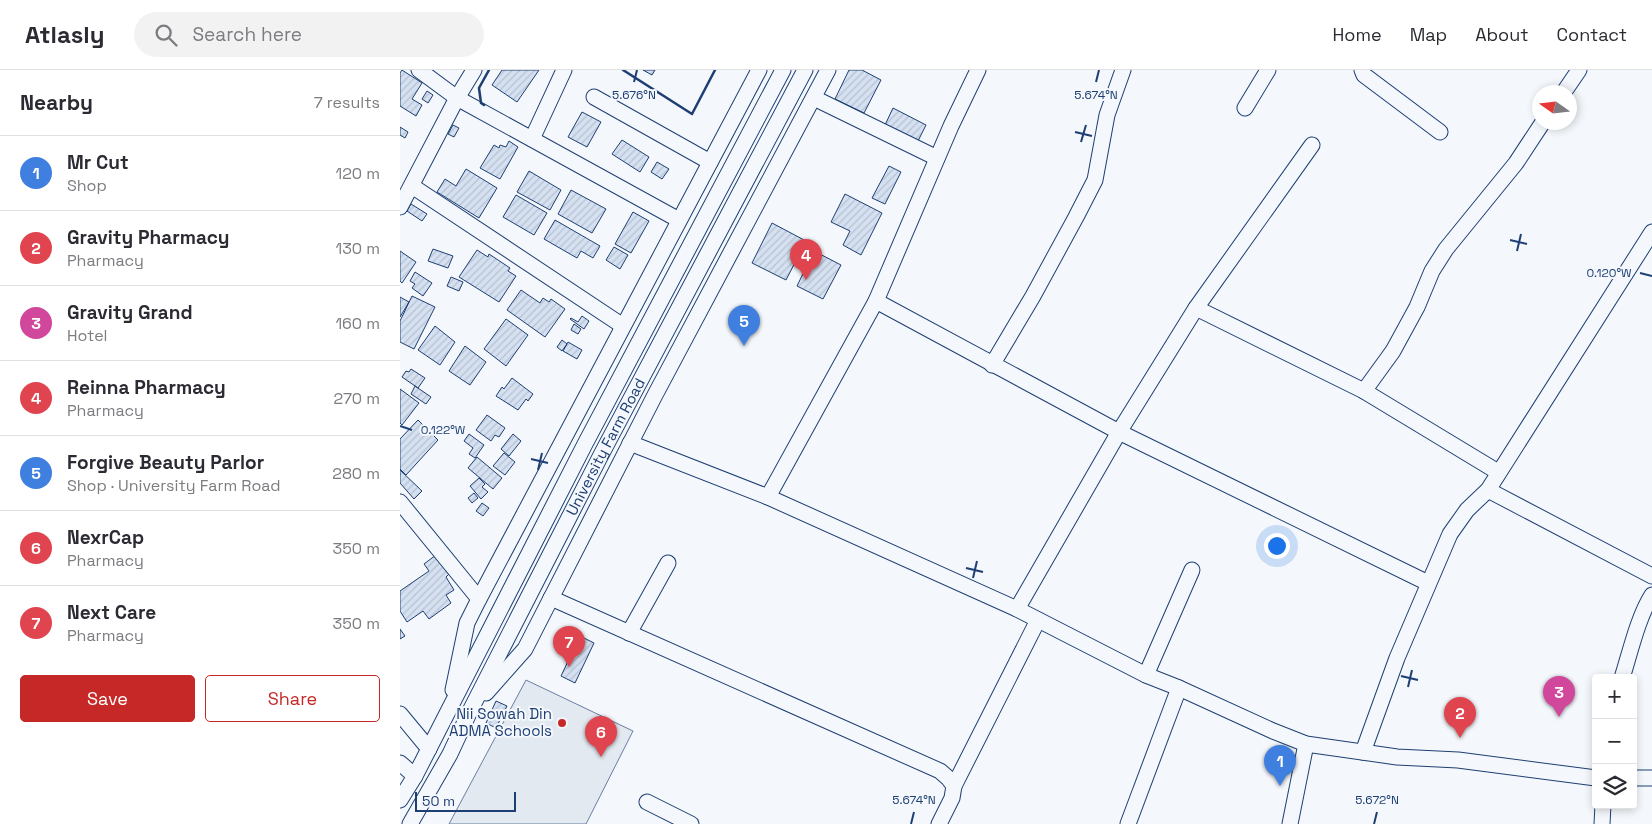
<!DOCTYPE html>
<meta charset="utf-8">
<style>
:root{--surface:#fff;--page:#f2f2f3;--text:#2b2b33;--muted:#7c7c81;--line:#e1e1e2;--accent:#c62828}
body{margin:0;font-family:"Space Grotesk",sans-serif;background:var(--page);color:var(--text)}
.controls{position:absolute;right:15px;bottom:15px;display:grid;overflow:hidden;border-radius:5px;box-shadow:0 2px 8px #0003}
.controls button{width:45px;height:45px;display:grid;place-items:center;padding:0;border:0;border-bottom:1px solid var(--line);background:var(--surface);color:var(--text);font:25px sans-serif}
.compass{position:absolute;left:1132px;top:15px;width:45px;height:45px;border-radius:50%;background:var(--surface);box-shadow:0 2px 8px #0003;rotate:284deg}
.scale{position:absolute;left:15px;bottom:12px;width:101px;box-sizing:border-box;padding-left:5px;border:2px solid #1d3f73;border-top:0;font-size:14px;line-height:18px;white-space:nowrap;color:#1d3f73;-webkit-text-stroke:4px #f4f7fb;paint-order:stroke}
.you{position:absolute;left:876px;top:475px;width:18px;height:18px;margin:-12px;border:4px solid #fff;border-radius:50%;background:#1a73e8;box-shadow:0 0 0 8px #1a73e833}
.badge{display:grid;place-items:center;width:32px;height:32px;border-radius:50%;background:var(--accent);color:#fff;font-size:16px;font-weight:700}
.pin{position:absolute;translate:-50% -41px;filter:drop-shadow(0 1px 2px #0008)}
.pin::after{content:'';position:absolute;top:26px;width:18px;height:15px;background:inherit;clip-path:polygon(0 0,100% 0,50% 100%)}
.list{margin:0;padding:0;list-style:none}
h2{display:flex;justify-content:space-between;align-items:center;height:65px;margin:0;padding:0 20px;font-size:21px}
h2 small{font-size:16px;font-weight:400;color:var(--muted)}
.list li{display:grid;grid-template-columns:32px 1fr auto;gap:15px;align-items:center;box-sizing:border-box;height:75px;padding:0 20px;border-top:1px solid var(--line)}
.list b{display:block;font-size:19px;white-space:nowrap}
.list p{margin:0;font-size:16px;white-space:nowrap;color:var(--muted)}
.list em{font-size:16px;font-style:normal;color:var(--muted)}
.actions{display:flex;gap:10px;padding:15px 20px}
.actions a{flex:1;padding:11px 0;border:1px solid var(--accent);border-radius:5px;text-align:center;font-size:18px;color:var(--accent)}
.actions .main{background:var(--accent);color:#fff}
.icon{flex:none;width:28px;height:28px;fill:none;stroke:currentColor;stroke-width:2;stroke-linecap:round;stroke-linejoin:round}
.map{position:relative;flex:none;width:1252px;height:754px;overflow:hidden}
header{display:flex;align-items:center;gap:30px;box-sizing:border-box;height:70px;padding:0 25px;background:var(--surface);border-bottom:1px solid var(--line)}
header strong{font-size:24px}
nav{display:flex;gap:28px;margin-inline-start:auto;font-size:18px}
.search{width:350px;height:45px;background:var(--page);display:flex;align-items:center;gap:12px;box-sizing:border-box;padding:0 18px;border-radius:28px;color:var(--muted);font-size:19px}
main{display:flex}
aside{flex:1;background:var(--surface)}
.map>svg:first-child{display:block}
</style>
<header>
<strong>Atlasly</strong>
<div class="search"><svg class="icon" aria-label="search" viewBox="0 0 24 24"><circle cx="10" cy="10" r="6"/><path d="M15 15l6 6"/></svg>Search here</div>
<nav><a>Home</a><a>Map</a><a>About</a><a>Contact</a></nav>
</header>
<main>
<aside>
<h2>Nearby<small>7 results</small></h2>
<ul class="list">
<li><span class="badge" style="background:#3f7fe0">1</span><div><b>Mr Cut</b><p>Shop</p></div><em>120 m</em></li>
<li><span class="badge" style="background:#e0444e">2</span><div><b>Gravity Pharmacy</b><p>Pharmacy</p></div><em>130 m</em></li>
<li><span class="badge" style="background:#d1479c">3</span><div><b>Gravity Grand</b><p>Hotel</p></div><em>160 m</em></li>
<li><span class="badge" style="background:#e0444e">4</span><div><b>Reinna Pharmacy</b><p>Pharmacy</p></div><em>270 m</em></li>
<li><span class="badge" style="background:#3f7fe0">5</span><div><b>Forgive Beauty Parlor</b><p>Shop · University Farm Road</p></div><em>280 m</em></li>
<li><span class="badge" style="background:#e0444e">6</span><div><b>NexrCap</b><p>Pharmacy</p></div><em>350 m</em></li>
<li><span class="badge" style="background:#e0444e">7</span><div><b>Next Care</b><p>Pharmacy</p></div><em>350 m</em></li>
</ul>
<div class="actions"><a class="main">Save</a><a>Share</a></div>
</aside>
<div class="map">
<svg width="1252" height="754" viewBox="0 0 1252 754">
<defs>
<pattern id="building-hatch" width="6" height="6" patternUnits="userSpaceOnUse" patternTransform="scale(1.25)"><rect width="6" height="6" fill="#d5e0f0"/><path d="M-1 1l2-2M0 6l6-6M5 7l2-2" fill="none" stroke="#b6c1d1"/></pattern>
</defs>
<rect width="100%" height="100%" fill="#f4f7fb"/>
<path fill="#e3e9f0" stroke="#687fa3" d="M126,610L233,661L186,754H49Z"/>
<path fill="url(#building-hatch)" stroke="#1d3f73" d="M2,0L22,13L12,29L22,35L16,46L0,36V3Z
M102,0H139L117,32L92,15Z
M243,0H255L252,5Z
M449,0H462L481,10L464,43L435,29Z
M27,21L33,25L28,33L22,29Z
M493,38L526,55L518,71L485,55Z
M182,42L201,52L187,77L168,67Z
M53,55L59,58L54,67L48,64Z
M0,57L8,62L5,68L0,65Z
M222,70L249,87L240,102L212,84Z
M109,71L118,77L100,109L80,98L94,75L99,78L100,75L106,77Z
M257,92L269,99L262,109L251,102Z
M489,96L501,102L485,134L472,128Z
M66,99L97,118L79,148L37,122L45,109L56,116Z
M129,101L161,120L150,140L117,122Z
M171,120L206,139L192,163L158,144Z
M445,124L482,143L461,185L443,175L450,161L431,152Z
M116,125L147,143L134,165L103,147Z
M11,134L27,144L22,151L7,141Z
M233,142L249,151L231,183L215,174Z
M155,150L200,176L193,188L181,181L177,188L144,169Z
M372,153L406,171L386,210L352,193Z
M214,177L228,185L220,199L206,190Z
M33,179L53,186L48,198L28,191Z
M77,180L88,187L89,184L110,198L108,201L116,206L99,232L59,207Z
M0,181L16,192L2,213L0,211Z
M414,181L441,195L423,229L397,216Z
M15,202L32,213L23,226L12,218L15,214L10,211Z
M51,207L63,212L59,221L47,216Z
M121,220L140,233L143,228L149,232L151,229L165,239L145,267L107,240Z
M12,226L35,237L14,279L0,272V251Z
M0,227L9,232L0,247Z
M182,246L189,251L184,259L170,249L171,248L178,252Z
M106,249L128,265L106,296L84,279Z
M174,254L181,259L178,264L171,260Z
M35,256L55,272L40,295L18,280Z
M162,270L167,274L162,281L157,277Z
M168,272L182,280L177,289L163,281Z
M65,276L86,292L70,315L49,301Z
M11,299L25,308L18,318L2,307L6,301L9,302Z
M112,308L133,324L128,331L126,329L118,340L96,326L102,317L104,319Z
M15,316L31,327L26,334L11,324Z
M0,319L19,333L2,355L0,353Z
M87,345L105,358L99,367L95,365L91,371L76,360Z
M18,350L38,370L6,405L0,399V369Z
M69,364L84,375L75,388L69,384L73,378L64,371Z
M113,364L121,371L109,386L101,379Z
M104,383L115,392L105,405L93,396Z
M77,387L102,408L93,419L68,398Z
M0,400L22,421L14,429L0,413Z
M79,408L85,414L82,417L88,422L81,429L70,416Z
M74,423L78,428L72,433L68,428Z
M82,433L89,438L83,446L76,441Z
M36,485L49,504L46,507L54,520L46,525L51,533L29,549L23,541L7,552L0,541V521L29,501L24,494Z
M0,559L5,566L0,569Z
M180,566L194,573L175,613L161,606Z
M96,631L107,636L96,658L86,653Z"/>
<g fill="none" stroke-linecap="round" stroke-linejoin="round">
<g stroke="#1d3f73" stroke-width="17">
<g id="minor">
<path d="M19,0L57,28L279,150"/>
<path d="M962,0L964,5L1040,62"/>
<path d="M1164,22L1179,0"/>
<path d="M194,27L310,92"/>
<path d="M414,28L537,88"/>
<path d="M845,38L868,0"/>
<path d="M132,69L164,0"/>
<path d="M12,116L223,256"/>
<path d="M0,137L57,28L74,0"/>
<path d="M476,231L719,362L1028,513"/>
<path d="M796,238L964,321L1098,402"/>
<path d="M592,295L633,226L676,147L695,110L707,45L723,0"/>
<path d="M964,321L993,281L1017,237L1032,201L1046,179L1116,93L1143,52"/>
<path d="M230,373L368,427L617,539L746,605L779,618L873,661L906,674L997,687L1058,690L1196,708"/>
<path d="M1088,420L1252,506"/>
<path d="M368,427L476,231L551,56L578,0"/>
<path d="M0,432L79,529"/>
<path d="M151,528L540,701L548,708L554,716L552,728L539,754"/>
<path d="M617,539L719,362L796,238L912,75"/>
<path d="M229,563L268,493"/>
<path d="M746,605L792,500"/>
<path d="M1222,608C1230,583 1238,547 1252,525"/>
<path d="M53,620L67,553L79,529L359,0"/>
<path d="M86,623L125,579L255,325L428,0"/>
<path d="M0,644L29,679"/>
<path d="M963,682L997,588L1050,464L1067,440L1088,420L1252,162"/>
<path d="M0,693L15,706"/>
<path d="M1233,708H1252"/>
<path d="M554,716L638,550"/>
<path d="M0,730L15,706L185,374L383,0"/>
<path d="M247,732L291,754"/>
<path id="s1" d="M10,754L50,684L70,641L202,383L405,0"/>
<path d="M728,754L779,618"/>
<path d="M890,754L906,674"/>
<path d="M1202,754L1203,735"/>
</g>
</g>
<use href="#minor" stroke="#f4f7fb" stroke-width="15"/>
<path stroke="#1d3f73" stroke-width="2.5" d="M223,0L292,44L315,0
M84,35L81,33L79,18L89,0"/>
</g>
<path fill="none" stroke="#1d3f73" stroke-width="2" d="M234,12L237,0M696,12L699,0M675,62L692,66M681,72L686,55M1110,170L1127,174M1117,181L1121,164M1240,203L1252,206M0,356L12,360M131,389L148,393M138,400L142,383M566,498L583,502M573,508L577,491M1001,606L1018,610M1008,617L1012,600M511,754L514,742M974,754L977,742"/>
<circle fill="#c62828" stroke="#f4f7fb" stroke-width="2" cx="162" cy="653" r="5"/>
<g text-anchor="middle" stroke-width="4" stroke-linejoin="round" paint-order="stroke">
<g font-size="15" fill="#1d3f73" stroke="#f4f7fb">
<text dy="5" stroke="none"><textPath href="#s1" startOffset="425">University Farm Road</textPath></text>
</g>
<g font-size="15" fill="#1d3f73" stroke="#f4f7fb" text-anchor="end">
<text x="152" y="649">Nii Sowah Din<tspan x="152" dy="17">ADMA Schools</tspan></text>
</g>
</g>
<g font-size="12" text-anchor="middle" fill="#1d3f73" stroke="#f4f7fb" stroke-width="4" stroke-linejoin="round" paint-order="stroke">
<text x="234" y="29">5.676°N</text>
<text x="696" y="29">5.674°N</text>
<text x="1209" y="207">0.120°W</text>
<text x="43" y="364">0.122°W</text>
<text x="514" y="734">5.674°N</text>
<text x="977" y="734">5.672°N</text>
</g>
</svg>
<div class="controls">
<button>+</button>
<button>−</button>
<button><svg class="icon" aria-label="layers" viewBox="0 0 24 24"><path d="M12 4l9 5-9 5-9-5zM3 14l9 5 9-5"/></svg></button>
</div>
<svg class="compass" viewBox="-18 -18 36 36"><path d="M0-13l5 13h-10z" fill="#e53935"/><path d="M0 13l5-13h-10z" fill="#7c7c81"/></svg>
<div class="scale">50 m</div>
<div class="you"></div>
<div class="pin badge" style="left:880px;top:716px;background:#3f7fe0">1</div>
<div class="pin badge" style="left:1060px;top:668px;background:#e0444e">2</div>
<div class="pin badge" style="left:1159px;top:647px;background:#d1479c">3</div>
<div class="pin badge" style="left:406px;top:210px;background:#e0444e">4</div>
<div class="pin badge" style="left:344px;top:276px;background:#3f7fe0">5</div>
<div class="pin badge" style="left:201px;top:687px;background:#e0444e">6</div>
<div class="pin badge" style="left:169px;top:597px;background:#e0444e">7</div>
</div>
</main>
